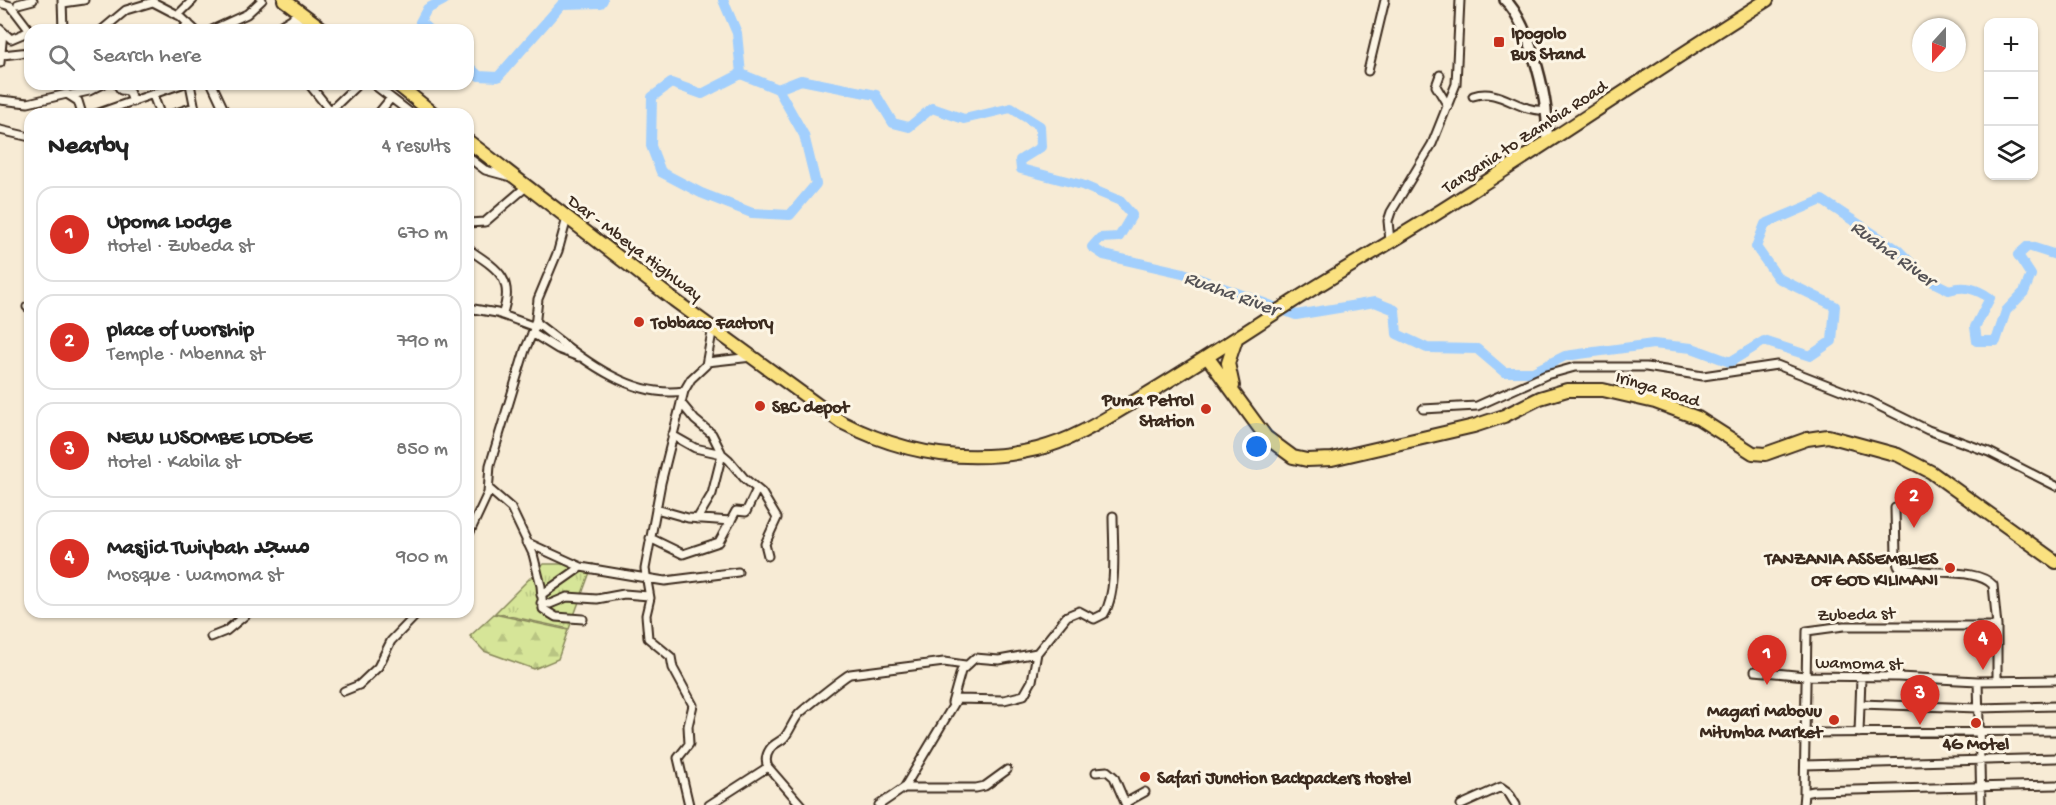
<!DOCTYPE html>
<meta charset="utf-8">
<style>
:root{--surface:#fff;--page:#f6f6f6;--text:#222;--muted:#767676;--line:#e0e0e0;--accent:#d93025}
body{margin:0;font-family:"Gochi Hand","Playpen Sans Arabic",sans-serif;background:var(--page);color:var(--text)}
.controls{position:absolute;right:18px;top:18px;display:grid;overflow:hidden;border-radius:12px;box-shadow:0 2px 4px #0004}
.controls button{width:54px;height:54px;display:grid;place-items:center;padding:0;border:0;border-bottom:2px solid var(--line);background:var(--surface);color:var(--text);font:30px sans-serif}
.compass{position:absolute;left:1912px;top:18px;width:54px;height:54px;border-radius:50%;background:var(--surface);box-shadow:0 2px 4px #0004;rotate:201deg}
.you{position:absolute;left:1257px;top:447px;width:21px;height:21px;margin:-15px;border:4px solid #fff;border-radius:50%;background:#1a73e8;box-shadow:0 0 0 9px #1a73e833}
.badge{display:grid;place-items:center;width:39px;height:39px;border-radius:50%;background:var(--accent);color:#fff;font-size:20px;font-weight:700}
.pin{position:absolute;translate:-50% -50px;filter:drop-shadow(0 2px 3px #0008)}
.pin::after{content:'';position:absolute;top:32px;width:21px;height:18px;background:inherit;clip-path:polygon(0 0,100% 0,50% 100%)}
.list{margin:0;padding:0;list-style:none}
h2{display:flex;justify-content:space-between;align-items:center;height:78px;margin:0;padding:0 24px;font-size:26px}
h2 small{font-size:20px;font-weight:400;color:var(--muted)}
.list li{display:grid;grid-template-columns:39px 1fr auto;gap:18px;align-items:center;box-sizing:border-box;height:96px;margin:0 12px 12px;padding:0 12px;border:2px solid var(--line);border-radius:18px}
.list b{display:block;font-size:22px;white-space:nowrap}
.list p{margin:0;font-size:20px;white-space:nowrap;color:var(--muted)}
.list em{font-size:20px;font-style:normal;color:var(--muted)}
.icon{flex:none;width:33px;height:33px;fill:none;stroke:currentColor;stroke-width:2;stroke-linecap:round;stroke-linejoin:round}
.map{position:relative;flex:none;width:2056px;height:805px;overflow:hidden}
.search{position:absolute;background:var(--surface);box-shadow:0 2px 4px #0004;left:24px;top:24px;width:450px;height:66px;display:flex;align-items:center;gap:15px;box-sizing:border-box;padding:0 21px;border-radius:18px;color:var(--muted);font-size:22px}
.panel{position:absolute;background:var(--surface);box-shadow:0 2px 4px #0004;left:24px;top:108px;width:450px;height:510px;border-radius:18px}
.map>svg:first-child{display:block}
</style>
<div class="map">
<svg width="2056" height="805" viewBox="0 0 2056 805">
<defs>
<pattern id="grass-tufts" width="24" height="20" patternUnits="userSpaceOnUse" patternTransform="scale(1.5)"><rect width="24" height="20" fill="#d6e598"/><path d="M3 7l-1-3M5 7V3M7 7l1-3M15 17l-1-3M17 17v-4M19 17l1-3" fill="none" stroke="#b9c583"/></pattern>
<pattern id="forest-firs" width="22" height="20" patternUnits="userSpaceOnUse" patternTransform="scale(1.5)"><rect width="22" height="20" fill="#d6e598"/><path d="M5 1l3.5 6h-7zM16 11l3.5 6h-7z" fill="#b9c583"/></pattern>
</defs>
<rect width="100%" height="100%" fill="#f7ebd5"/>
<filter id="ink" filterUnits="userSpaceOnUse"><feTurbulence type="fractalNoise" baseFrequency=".0167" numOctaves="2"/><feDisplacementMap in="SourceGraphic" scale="12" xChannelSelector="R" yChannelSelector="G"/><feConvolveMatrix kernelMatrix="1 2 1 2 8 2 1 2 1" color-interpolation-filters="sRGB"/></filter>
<g filter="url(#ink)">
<path fill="url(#grass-tufts)" stroke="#88885b" stroke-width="1.5" d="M544,564H593L569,629L495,613Z"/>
<path fill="url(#forest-firs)" stroke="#88885b" stroke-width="1.5" d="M494,614L568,630L558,659L534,669L484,651L470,636Z"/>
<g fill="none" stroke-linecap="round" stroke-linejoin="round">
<path stroke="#a2cffd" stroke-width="10" d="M723,0L737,33L741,74L778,89L801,80L876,95L893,123L909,127L932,108L964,119L1011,108L1040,126L1041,147L1020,160L1021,169L1082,185L1120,201L1132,215L1119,237L1100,238L1092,247L1104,255L1183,273L1296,315L1375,302L1395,310L1397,334L1427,348L1477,349L1504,372H1533L1565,356L1653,344L1692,348L1730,362L1764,341L1810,356L1832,341L1835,306L1778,278L1756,247L1765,224L1822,200L1898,250L1927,279L1949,290C1965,285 1977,289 1990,298L1975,327L1977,341H1996L2006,311L2024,292L2031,275L2018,255L2028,246L2056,255
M429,30L420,22L427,9L444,0
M468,66L479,76L498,77L562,4L601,3L603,0
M741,74L702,94L671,83L652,97L651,146L661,172L701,193L752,213L790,215L816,184L804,135L778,89"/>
<g stroke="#3b2a1e" stroke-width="11">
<path id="minor" d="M62,0L63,30
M0,3L11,6L30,31
M63,3L84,0
M18,4L33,0
M178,15L193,0
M293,17L307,30
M0,29L11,39L30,31
M102,30L126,10L153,2L180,16L195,30
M181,30L189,24
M212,30L247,14L262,0
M273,30L301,13
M2,55L30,52
M0,63L3,32
M1368,71L1385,0
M1440,75L1436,86L1448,106
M117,84L121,90L129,91L133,102
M190,84L196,114
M212,84L226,114
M309,84L333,114
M373,84L412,114
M71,95L89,91L103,84
M153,95L160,114
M1473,96C1501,87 1518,113 1546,110
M0,100L28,103L67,94L78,101L82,114
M330,111L358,84
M96,114L182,84
M173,114L194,107
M378,114L391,98
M0,130L30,137
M468,157L485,170L511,177
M468,223L485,222L527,186
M1390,241L1388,221L1391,212L1432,144L1456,84L1460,0
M468,249C496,268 516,278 502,315
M27,307L30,305
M468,308L497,313L535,327
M535,322C576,353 628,400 684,391
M532,333L558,349L579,357
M707,362L752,357
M681,403L695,420L712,434L722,454L712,494L697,519
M1423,409L1477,406L1546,375L1575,367H1646L1703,376L1777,365L1869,401L1928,430L1989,452L2056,486
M672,435L695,448L722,454L729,460L744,478L762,493L777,518L765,544L768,556
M489,489L511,508L533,554L541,586L543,609L556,617L583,619
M1895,508L1896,557L1898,566C1923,577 1975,566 1993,585L1997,626V680
M656,509L688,518L731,521
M468,536L488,493L490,465L525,350L535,327L538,299L558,251L567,218
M650,538L683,554L719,542L736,511L746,512L757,489
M526,542L581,567L646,578L665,581L738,572
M541,595L581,567
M541,603L550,604L567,597L597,599L624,594L649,596
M211,637L226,631L249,612
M1755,671L1805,676L1898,677L1978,681L2056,680
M1978,681L1981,805
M344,691L359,685L378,667L391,641L419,612
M952,703L961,671L975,658L999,660L1037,653L1067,616L1079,611L1094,619L1104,614C1118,592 1113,543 1113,516
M1860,704L1978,708L2056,706
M1806,733L2056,731
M1859,733L1861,677
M1805,765L2056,758
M1096,772L1107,771L1114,777L1126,805
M904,788H976L985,786L1007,770
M1804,793L1807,631L1844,626H1997
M1125,803L1145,792
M689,805L678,758L689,744L688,726L693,705L673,668L671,657L648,638L646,615L650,598L645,569L661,483L684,391L691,379L706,365L713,327
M709,805L768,767
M801,805L768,767C765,761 766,755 770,749C773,744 780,742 784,738C790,731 793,721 799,714C805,708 845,676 850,674L944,662L965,665
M879,805L904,788L957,699L1004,700L1024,695L1032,681L1037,653
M1461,805L1501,787L1508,792L1516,805
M1803,805L1804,793L1814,791L2056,785"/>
</g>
<g stroke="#3b2a1e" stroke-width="14">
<path id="secondary" d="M1505,0C1529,21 1553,111 1546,142"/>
</g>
<g stroke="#3b2a1e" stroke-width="16">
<path id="trunk" d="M284,0L324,30
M397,84L434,114
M468,141L674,300L841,422C903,454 969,465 1037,449C1074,440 1105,419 1137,400C1191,368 1242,334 1295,300C1352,264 1411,231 1467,194C1568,130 1666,63 1767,0
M1208,358L1266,437L1293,457L1307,460L1332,459L1474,426L1504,416L1540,398L1567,390H1603L1655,402L1698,418L1753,453L1765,454L1807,439L1828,436L1898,455L1931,472L2056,562
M1233,386L1228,363L1236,339"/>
</g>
<use href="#minor" stroke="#fcf5e5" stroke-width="7"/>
<use href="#secondary" stroke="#fcf5e5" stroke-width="9"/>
<use href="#trunk" stroke="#fae180" stroke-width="12"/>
</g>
</g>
<g fill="#c8321e" stroke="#fcf5e5" stroke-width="2">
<rect x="1493" y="36" width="12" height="12" rx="3"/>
<circle cx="639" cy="322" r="6"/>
<circle cx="760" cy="406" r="6"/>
<circle cx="1206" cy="409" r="6"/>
<circle cx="1950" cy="568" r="6"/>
<circle cx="1834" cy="720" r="6"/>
<circle cx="1976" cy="723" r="6"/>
<circle cx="1145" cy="777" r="6"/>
</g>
<g text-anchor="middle" stroke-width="6" stroke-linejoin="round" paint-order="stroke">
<g font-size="18" font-weight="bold" fill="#3b2a1e" stroke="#fcf5e5" text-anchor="start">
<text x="1511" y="38">Ipogolo<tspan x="1511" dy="21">Bus Stand</tspan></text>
<text x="651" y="328">Tobbaco Factory</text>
<text x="1194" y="405" text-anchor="end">Puma Petrol<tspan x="1194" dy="21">Station</tspan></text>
<text x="772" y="412">SBC depot</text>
<text x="1938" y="564" text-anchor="end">TANZANIA ASSEMBLIES<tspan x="1938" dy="21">OF GOD KILIMANI</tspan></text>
<text x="1822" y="716" text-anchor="end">Magari Mabovu<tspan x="1822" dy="21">Mitumba Market</tspan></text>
<text x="1976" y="749" text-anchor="middle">4G Motel</text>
<text x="1157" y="783">Safari Junction Backpackers Hostel</text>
</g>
<g font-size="18" fill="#3b2a1e" stroke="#fcf5e5">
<text transform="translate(1524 136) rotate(-33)" y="6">Tanzania to Zambia Road</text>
<text transform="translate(636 247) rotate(37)" y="6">Dar - Mbeya Highway</text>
<text transform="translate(1658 388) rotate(17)" y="6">Iringa Road</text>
<text transform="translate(1856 613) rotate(-2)" y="6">Zubeda st</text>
<text transform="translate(1859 662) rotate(1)" y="6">wamoma st</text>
</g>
<g font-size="20" font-style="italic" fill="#555356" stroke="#fcf5e5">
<text transform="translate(1894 252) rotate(36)" y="7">Ruaha River</text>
<text transform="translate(1232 292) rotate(20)" y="7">Ruaha River</text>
</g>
</g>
</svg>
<div class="controls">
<button>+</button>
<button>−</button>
<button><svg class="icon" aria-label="layers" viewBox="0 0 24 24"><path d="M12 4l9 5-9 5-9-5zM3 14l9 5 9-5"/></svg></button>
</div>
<svg class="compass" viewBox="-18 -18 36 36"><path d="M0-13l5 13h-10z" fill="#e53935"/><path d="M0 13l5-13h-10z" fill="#767676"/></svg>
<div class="you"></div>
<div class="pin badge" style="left:1767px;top:685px">1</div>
<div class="pin badge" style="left:1914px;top:528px">2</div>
<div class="pin badge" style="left:1920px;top:725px">3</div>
<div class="pin badge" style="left:1983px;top:670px">4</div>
<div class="search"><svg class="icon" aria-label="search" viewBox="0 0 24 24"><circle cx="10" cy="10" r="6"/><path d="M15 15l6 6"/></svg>Search here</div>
<section class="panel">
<h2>Nearby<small>4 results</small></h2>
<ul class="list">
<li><span class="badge">1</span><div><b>Upoma Lodge</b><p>Hotel · Zubeda st</p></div><em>670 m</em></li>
<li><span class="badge">2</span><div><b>place of worship</b><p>Temple · Mbenna st</p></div><em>790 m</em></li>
<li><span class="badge">3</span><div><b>NEW LUSOMBE LODGE</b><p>Hotel · Kabila st</p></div><em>850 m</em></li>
<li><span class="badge">4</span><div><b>Masjid Twiybah مسجد</b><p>Mosque · wamoma st</p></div><em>900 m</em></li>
</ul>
</section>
</div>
